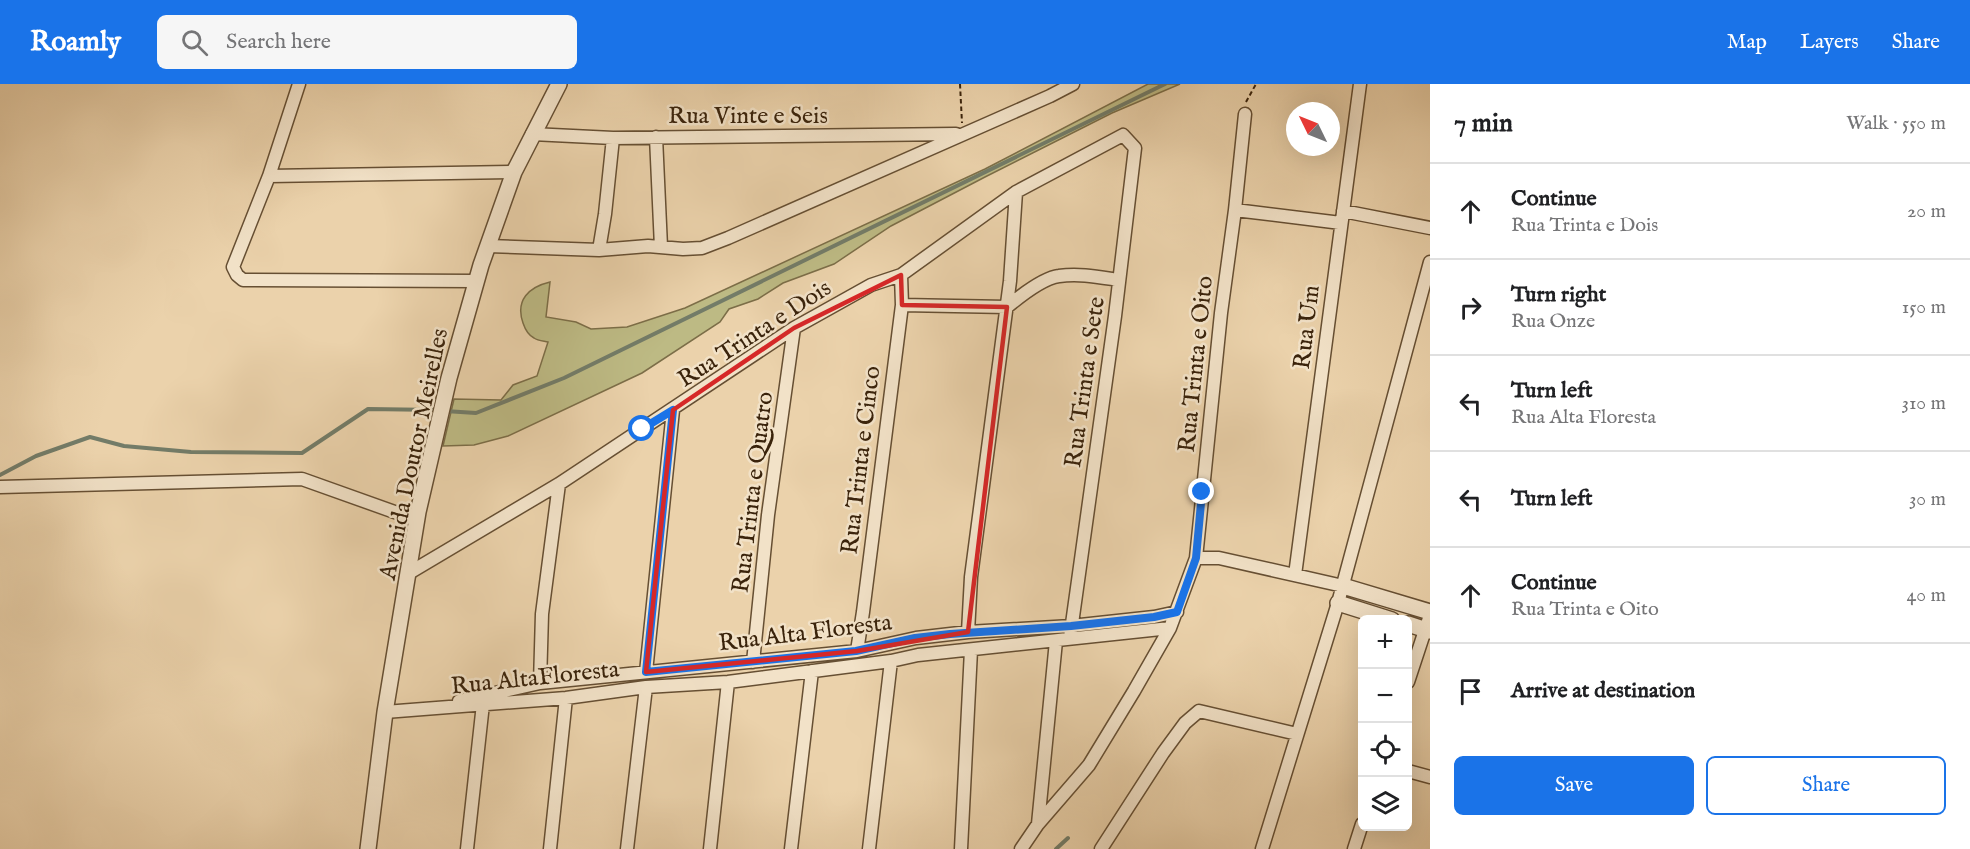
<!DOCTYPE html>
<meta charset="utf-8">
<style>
:root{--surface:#fff;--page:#f6f6f6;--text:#202124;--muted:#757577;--line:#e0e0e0;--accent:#1a73e8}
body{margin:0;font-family:"IM FELL English",serif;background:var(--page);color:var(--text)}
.controls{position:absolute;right:18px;bottom:18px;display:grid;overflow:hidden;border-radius:9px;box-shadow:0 6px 24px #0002}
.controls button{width:54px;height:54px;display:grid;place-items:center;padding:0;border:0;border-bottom:2px solid var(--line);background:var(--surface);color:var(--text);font:30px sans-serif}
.compass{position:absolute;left:1286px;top:18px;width:54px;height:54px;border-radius:50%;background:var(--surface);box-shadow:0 6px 24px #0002;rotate:313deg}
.stop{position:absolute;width:18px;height:18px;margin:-14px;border:4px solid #1a73e8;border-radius:50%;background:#fff}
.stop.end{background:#1a73e8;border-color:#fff;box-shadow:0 2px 6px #0008}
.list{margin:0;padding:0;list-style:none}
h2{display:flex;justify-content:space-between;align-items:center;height:78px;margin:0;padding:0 24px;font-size:26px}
h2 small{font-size:20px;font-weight:400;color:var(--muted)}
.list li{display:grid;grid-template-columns:39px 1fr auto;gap:18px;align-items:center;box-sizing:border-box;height:96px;padding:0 24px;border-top:2px solid var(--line)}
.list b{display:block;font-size:22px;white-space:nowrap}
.list p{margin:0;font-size:20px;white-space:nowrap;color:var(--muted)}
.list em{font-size:20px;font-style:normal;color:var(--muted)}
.actions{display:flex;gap:12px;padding:18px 24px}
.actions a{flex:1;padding:14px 0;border:2px solid var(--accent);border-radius:9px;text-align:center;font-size:21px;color:var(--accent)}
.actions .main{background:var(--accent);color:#fff}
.icon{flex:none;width:33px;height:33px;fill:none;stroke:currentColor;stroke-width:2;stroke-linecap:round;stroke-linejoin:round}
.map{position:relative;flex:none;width:1430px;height:765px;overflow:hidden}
header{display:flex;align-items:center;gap:36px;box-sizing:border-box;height:84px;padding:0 30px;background:var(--accent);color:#fff}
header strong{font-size:28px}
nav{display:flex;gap:33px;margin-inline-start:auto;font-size:21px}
.search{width:420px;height:54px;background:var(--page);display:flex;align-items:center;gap:15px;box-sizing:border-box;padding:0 21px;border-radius:9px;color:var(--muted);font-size:22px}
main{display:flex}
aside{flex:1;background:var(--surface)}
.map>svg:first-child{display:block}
</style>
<header>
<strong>Roamly</strong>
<div class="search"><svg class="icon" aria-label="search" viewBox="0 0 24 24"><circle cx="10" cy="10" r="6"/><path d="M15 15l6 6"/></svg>Search here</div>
<nav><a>Map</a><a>Layers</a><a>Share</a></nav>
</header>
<main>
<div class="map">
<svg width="1430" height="765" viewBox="0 0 1430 765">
<rect width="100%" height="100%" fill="#ebd2ab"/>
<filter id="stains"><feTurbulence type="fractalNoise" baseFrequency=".00333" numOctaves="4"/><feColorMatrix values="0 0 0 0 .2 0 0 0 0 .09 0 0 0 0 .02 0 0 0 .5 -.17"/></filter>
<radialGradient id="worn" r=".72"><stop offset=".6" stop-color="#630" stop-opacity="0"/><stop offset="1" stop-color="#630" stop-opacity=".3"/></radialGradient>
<path fill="#bdba84" stroke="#7c6e48" stroke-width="1.5" d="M1148,0H1180L1112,29L985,93L891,142L834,180L783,199L758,215L729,225L720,238L642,289L508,352L474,361L443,362L454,315L501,316L513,301L537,292L548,258C544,257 538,257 534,254C528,251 525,245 523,239C515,216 529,203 550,198L546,233L576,238L591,245L627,243L685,224L985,85Z"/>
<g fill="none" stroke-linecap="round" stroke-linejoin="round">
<path stroke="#737c68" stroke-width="4" d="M445,327L476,329L564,294L1165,0
M0,391L36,372L90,353L124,362L191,368L302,369L368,325L438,326
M1056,765L1068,754"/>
<g stroke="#664f33" stroke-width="15">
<path id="minor" d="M299,0L269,92L233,183L237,191L243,196L476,197
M532,50L613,54L956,50
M656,53L661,163
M269,92L514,88
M1235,126L1341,139
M1343,127L1430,144
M488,162L599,166L605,130L613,54
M599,166L648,162L683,165L702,164L728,154L1050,12L1073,0
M902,221L1007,223C1019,213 1043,194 1059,192C1079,189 1099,193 1119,196
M0,403L302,395L417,436
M1196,474H1219L1343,502
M409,489L559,400L794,244L871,201L901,191L1016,108L1123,51L1135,64L1115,232L1070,554
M1295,491L1360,0
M968,548L971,493L1010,197L1016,108
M857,567L863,528L902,221L901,191
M753,578L768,431L794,244
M646,588L673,326
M1408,598L1430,531
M540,599L542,530L559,400
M459,617L540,599L857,567L916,554L968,548L1071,542L1154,533L1177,528
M385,628L566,614L646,603L728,598L891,577L918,571L1170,544
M1408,687L1430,693
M1038,740L1056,557
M467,765L483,620
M550,765L566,614
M627,765L646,603
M710,765L728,598
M791,765L812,587
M869,765L891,577
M961,765L971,566
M1021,765L1038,740L1089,681L1134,607L1170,544L1196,474L1221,229L1235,126L1245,30
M1101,765L1163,669L1185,639L1199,627L1297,650
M1262,765L1338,519L1430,178
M1354,765L1362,740"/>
</g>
<g stroke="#664f33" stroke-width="18">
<path id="tertiary" d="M1343,502L1430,528
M1338,519L1392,536
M1408,540L1430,547
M368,765L385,628L418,428L449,294L481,181L514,88L559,0"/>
</g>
<path stroke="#3a230b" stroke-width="2" stroke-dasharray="4.5 3" stroke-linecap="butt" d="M960,0L962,39
M1246,18L1256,0"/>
<use href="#minor" stroke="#f2e2c8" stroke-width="12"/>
<use href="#tertiary" stroke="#f2e2c8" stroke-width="15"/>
</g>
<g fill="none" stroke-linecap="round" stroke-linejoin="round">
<path stroke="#1a73e8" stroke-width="8" d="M642,345L673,326L646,588L856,567L915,554L950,550L1071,542L1154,533L1177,528L1196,474L1202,408"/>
</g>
<path fill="none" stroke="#d62828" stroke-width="4.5" stroke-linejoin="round" d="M901,191L902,221L1007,223L968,548L857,567L646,588L673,326L794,244Z"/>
<g text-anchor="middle" stroke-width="5" stroke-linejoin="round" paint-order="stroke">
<g font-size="24" fill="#3a230b" stroke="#f2e2c8">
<text x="748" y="39">Rua Vinte e Seis</text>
<text transform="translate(1306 243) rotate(-83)" y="8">Rua Um</text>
<text transform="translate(754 249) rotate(-33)" y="8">Rua Trinta e Dois</text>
<text transform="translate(1195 280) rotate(-84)" y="8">Rua Trinta e Oito</text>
<text transform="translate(1084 298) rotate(-82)" y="8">Rua Trinta e Sete</text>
<text transform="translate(413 370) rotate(-78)" y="8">Avenida Doutor Meirelles</text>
<text transform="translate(860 376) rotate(-83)" y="8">Rua Trinta e Cinco</text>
<text transform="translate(752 408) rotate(-83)" y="8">Rua Trinta e Quatro</text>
<text transform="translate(805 548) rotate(-7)" y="8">Rua Alta Floresta</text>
<text transform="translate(535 593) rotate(-6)" y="8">Rua AltaFloresta</text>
</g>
</g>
<rect width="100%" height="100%" filter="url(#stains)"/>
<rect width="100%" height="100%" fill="url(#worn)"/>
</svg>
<div class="controls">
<button>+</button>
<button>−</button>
<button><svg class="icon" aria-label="locate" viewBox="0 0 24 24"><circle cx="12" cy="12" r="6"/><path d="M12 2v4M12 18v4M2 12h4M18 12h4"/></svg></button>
<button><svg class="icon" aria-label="layers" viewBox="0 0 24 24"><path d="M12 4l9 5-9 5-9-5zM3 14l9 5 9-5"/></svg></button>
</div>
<svg class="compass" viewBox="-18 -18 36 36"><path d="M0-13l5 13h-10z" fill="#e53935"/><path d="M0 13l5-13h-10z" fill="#757577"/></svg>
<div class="stop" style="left:642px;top:345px"></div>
<div class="stop end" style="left:1202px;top:408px"></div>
</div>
<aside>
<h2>7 min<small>Walk · 550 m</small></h2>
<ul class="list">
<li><svg class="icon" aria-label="ahead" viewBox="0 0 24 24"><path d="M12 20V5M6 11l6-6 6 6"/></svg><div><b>Continue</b><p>Rua Trinta e Dois</p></div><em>20 m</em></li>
<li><svg class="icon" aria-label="right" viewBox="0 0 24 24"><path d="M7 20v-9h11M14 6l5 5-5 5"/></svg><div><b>Turn right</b><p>Rua Onze</p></div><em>150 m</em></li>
<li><svg class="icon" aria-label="left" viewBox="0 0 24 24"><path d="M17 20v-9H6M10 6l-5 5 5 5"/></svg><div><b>Turn left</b><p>Rua Alta Floresta</p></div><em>310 m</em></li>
<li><svg class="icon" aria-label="left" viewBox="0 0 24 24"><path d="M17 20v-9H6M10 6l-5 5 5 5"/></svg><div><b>Turn left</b></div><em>30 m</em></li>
<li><svg class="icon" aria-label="ahead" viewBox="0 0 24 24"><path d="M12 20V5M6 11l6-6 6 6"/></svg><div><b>Continue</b><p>Rua Trinta e Oito</p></div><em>40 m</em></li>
<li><svg class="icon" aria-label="arrive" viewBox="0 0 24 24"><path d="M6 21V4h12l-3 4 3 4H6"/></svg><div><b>Arrive at destination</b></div></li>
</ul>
<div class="actions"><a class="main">Save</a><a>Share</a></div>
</aside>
</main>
